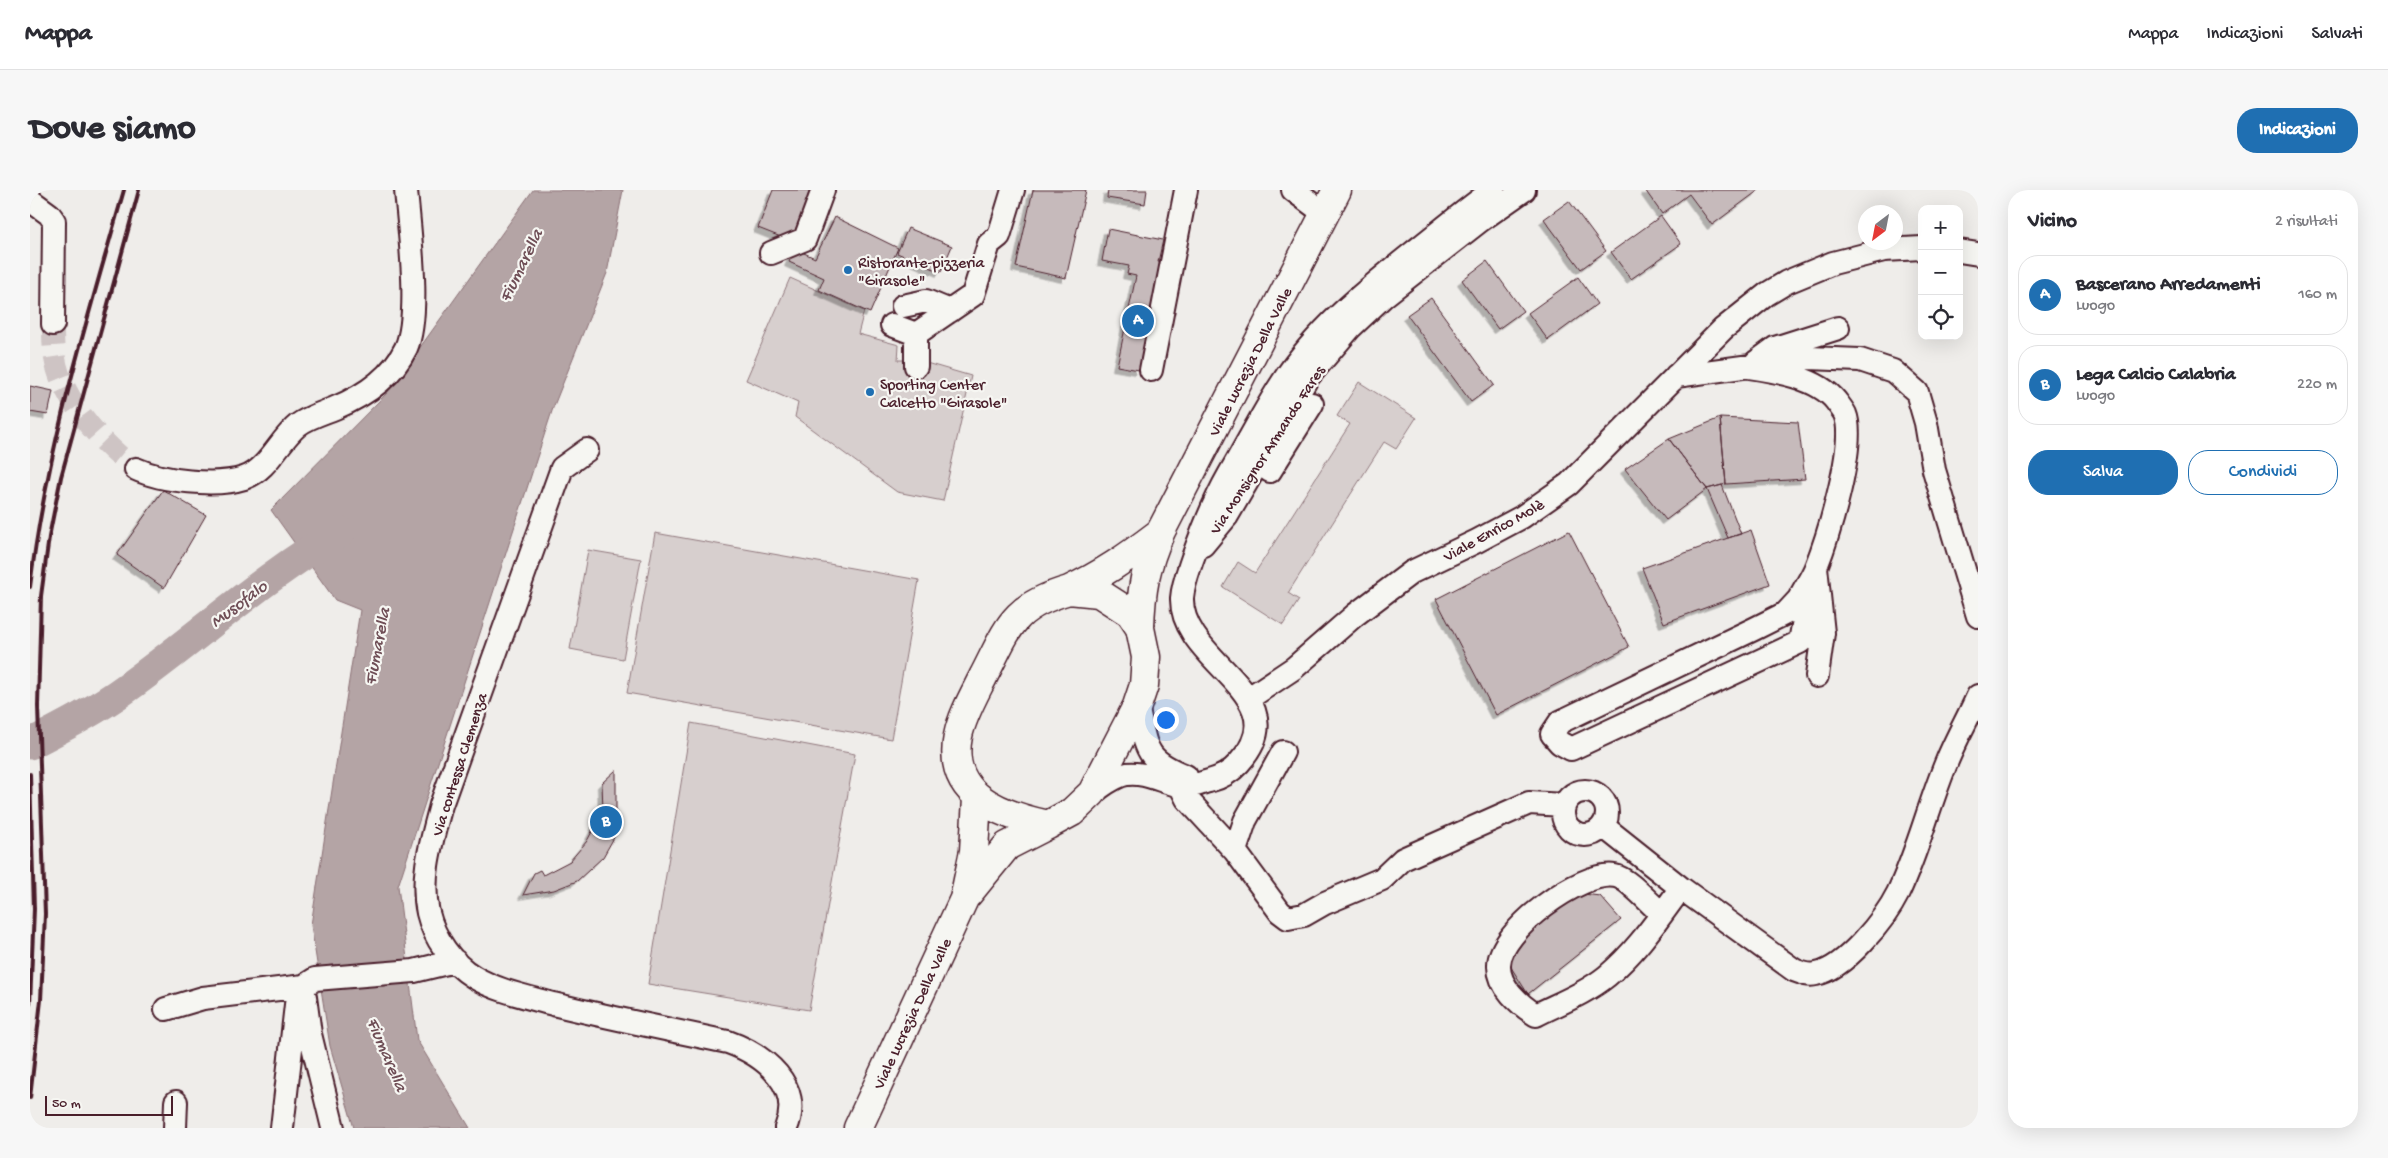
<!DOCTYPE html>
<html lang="it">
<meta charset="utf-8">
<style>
:root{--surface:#fff;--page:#f7f7f7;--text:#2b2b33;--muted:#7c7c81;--line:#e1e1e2;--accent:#1f6fb2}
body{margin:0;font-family:"Gochi Hand",sans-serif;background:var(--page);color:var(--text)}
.controls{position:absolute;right:15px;top:15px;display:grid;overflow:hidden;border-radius:10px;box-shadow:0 5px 20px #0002}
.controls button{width:45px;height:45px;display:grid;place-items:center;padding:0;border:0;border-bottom:1px solid var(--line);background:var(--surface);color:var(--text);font:25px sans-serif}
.compass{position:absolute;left:1828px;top:15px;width:45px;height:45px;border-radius:50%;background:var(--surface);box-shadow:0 5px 20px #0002;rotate:212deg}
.scale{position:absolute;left:15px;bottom:12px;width:128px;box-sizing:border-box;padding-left:5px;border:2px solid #4a1f2b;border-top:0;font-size:14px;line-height:18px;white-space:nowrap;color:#4a1f2b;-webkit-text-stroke:4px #f6f6f2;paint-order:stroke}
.you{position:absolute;left:1135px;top:529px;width:18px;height:18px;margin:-12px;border:4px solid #fff;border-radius:50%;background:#1a73e8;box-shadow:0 0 0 8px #1a73e833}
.badge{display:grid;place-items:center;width:32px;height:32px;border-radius:50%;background:var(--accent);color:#fff;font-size:16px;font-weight:700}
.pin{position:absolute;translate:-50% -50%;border:2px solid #fff;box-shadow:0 1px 5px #0006}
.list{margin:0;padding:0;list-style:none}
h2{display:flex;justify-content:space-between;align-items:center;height:65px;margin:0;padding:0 20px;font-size:21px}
h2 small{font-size:16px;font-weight:400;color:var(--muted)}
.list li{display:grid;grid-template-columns:32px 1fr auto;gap:15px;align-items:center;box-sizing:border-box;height:80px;margin:0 10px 10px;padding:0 10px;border:1px solid var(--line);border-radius:20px}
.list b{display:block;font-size:19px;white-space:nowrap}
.list p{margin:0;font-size:16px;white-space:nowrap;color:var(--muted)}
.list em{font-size:16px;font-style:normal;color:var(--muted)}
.actions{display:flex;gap:10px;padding:15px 20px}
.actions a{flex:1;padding:11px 0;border:1px solid var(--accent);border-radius:20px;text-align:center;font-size:18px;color:var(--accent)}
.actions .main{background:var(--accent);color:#fff}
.icon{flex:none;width:28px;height:28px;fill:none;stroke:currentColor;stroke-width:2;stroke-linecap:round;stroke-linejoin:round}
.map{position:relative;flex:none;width:1948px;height:938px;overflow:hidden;border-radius:20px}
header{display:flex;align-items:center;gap:30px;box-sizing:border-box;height:70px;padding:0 25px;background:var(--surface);border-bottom:1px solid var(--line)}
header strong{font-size:24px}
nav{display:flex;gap:28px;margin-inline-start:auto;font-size:18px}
.intro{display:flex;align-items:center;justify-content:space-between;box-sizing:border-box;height:120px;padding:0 30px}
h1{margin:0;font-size:35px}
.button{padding:12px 22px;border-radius:20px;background:var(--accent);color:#fff;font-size:18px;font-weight:700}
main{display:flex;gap:30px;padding:0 30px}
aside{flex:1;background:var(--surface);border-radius:20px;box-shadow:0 5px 20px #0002}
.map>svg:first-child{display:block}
</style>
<header>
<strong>Mappa</strong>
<nav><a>Mappa</a><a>Indicazioni</a><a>Salvati</a></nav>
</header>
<div class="intro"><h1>Dove siamo</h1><a class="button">Indicazioni</a></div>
<main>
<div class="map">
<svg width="1948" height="938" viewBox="0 0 1948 938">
<defs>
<filter id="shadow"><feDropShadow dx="-4.5" dy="4.5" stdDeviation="0" flood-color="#0004"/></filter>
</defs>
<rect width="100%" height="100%" fill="#efedea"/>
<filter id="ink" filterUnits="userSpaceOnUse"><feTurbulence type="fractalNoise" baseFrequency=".02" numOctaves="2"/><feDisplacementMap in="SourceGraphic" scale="10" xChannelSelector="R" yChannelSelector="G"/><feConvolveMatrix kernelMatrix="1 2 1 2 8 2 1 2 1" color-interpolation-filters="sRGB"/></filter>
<g filter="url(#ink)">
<path fill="#d7cfce" stroke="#90777c" d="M760,88L834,121L828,144L869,155L868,170H886L941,186L913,311L867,302L765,227L768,213L716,190Z
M1329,192L1386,228L1366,259L1354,252L1258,403L1269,410L1253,435L1193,397L1208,372L1225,383L1320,234L1307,226Z
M625,343L889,390L861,549L597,503Z
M558,360L611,369L593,469L540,459Z
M661,533L825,564L779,820L618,794Z"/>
<path fill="#b4a4a5" stroke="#8a6f74" d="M503,0H593L577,83L523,218L368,696L387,850L440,938H324L300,856L281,735L330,420L305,410L241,320L358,202Z"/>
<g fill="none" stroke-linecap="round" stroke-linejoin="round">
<path stroke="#b4a4a5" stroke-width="31" d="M0,554C33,537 68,519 98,497C169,446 234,386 310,342"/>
</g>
<path fill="#c6babb" stroke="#4a1f2b" filter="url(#shadow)" d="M743,0H781L761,51L728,38Z
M1003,0H1056L1036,88L986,77Z
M1078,0H1117L1115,14L1077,8Z
M1615,0H1729L1682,35L1659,4L1632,24Z
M1539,11L1576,61L1551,79L1514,29Z
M1631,26L1651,54L1601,89L1581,62Z
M805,27L868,58L840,123L789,100L794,88L759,72L765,59L785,68Z
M878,38L922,56L911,82L867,63Z
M1078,39L1133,50L1128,72H1130L1109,180L1087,176L1106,86L1097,84L1099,76L1072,71Z
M1457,71L1493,121L1468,139L1432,90Z
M1548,87L1567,114L1518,150L1498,123Z
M1401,108L1464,195L1441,212L1377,125Z
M0,196L23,201L18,225L0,222Z
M1690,228L1768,232L1775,289L1696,294Z
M1690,228L1696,294L1677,299L1639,249Z
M1639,249L1677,299L1636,330L1595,279Z
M1692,295L1711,344L1698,348L1677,299Z
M133,300L176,325L134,398L87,365Z
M1721,340L1740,394L1634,433L1612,378Z
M1539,341L1599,457L1466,525L1406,409Z
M586,580V644L573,667L547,691L524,700L493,705L504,683L510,680L513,685L540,671L557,651L573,621L572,593Z
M1553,704L1570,706L1591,730L1498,804L1477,771L1493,746L1528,715Z"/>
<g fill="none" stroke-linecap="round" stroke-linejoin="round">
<path stroke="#cec4c4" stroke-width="22" stroke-dasharray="22 11" stroke-linecap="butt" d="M23,134C23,150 23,168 29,184C43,221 74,256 106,279"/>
<g stroke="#4a1f2b" stroke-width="26">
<path id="minor" d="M1263,0L1295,24
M0,10L19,24L24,31L23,134
M1929,61L1948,64
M741,63L775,49L793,0
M873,116L896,111L920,121
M862,135L886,144
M886,144L943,105L959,54L969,46L983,0
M886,144V176
M1726,172L1745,158L1808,138
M1719,177C1746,181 1788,188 1806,211C1809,215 1813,220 1815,224C1827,253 1798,347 1786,377C1782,387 1775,397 1770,407L1769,409L1756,423L1724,439L1530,532L1522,544L1530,553L1541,559L1770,452L1774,430L1770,407
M1121,180L1156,0
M1646,186L1779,168L1830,170L1863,181L1887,202L1896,233L1904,280L1948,426
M557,260L532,278L411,615C402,650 390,687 398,723C404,748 422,774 444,787C467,801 498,807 523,814C581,828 640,840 698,852C734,865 774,896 756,938
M106,279C132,291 186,297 214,288C238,280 249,250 268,235C278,227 293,223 305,218C334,206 362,187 376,158C391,124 379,39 376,0
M1240,281L1282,214
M1173,355L1197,326L1278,187L1320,138L1354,106L1451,30L1494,0
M1786,377L1793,443L1787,486
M1219,508L1264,478L1325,425L1382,382L1447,351L1492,327L1539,294L1693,139L1737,104L1757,92L1803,73L1854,60L1892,58
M1107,516C1117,557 1112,569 1156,586
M1150,595L1157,609L1205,661L1250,722L1258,728L1274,725L1295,713L1352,689L1373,669L1499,613L1534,615
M1533 623a22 22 0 1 1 44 0a22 22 0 1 1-44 0Z
M1062,603C1073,596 1084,586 1097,584C1120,581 1140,598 1162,596C1168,595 1174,592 1179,591C1191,588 1201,582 1209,573C1271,505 1150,473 1152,408C1153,395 1158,382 1162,370C1173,339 1183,313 1199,285C1217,254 1233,222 1252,193C1287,138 1340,97 1390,57C1414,38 1438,18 1463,0
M1573,636L1651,698L1764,780C1772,783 1778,786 1786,784C1815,779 1855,729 1868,703C1888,661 1899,614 1917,571C1926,549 1938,528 1948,506
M1205,661L1215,631L1253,562
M1632,724C1621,715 1598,688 1585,686C1551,680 1469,741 1469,775C1468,796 1490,815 1506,825C1530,813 1556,803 1577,786C1607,761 1628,729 1651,698
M275,807L280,844L303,938
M136,819L173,808L274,796L285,789L384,781L425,771
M145,938L146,912
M252,938L267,806L274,796"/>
</g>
<g stroke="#4a1f2b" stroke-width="31">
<path id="major" d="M1039,400L1069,403L1100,423L1110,438L1116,467L1114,495L1107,516L1062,603L1042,622L1018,635C972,625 916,606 928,546C932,526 944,505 953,487C979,437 981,417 1039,400Z
M1039,400C1072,385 1099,366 1128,344
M1110,438C1111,400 1115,377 1131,341L1307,0
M938,704L977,656L1018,635
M828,938L934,709L944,661L947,608"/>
</g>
<use href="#minor" stroke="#f6f6f2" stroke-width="22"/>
<use href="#major" stroke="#f6f6f2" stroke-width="28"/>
<path stroke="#4a1f2b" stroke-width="4" d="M0,397C16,262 57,130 94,0
M0,584L4,719L0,814
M0,908L11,810L15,724L8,516L11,406L19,347L31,287L109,0"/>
</g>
</g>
<g fill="#1f6fb2" stroke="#f6f6f2" stroke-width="2">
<circle cx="818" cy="80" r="5"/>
<circle cx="840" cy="202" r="5"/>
</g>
<g text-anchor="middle" stroke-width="4.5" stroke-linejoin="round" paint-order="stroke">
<g font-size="16" fill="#4a1f2b" stroke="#f6f6f2" text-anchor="start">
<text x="828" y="77">Ristorante-pizzeria<tspan x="828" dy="18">"Girasole"</tspan></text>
<text x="850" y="199">Sporting Center<tspan x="850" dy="18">Calcetto "Girasole"</tspan></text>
</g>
<g font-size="16" fill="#4a1f2b" stroke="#f6f6f2">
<text transform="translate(1219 171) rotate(-63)" y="6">Viale Lucrezia Della Valle</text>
<text transform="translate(1236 259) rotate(-57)" y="6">Via Monsignor Armando Fares</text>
<text transform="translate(1463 339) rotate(-29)" y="6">Viale Enrico Molè</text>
<text transform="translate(428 574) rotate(-72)" y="6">Via contessa Clemenza</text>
<text transform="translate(881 823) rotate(-65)" y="6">Viale Lucrezia Della Valle</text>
</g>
<g font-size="18" font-style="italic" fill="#6f4e56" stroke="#f6f6f2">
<text transform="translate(490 75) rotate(-64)" y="6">Fiumarella</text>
<text transform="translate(208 413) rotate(-37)" y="6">Musofalo</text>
<text transform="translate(346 456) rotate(-79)" y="6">Fiumarella</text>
<text transform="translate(358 864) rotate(67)" y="6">Fiumarella</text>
</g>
</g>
</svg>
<div class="controls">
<button>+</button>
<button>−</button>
<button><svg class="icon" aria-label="locate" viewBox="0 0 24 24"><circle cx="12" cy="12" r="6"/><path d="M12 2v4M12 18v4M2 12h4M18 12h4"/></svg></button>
</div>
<svg class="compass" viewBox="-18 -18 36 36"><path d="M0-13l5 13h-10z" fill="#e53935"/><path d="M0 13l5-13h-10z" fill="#7c7c81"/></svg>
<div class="scale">50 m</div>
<div class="you"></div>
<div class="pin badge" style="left:1108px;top:131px">A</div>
<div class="pin badge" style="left:576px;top:632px">B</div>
</div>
<aside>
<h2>Vicino<small>2 risultati</small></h2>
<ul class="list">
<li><span class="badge">A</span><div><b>Bascerano Arredamenti</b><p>Luogo</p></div><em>160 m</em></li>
<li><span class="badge">B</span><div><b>Lega Calcio Calabria</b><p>Luogo</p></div><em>220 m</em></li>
</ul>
<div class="actions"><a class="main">Salva</a><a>Condividi</a></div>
</aside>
</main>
